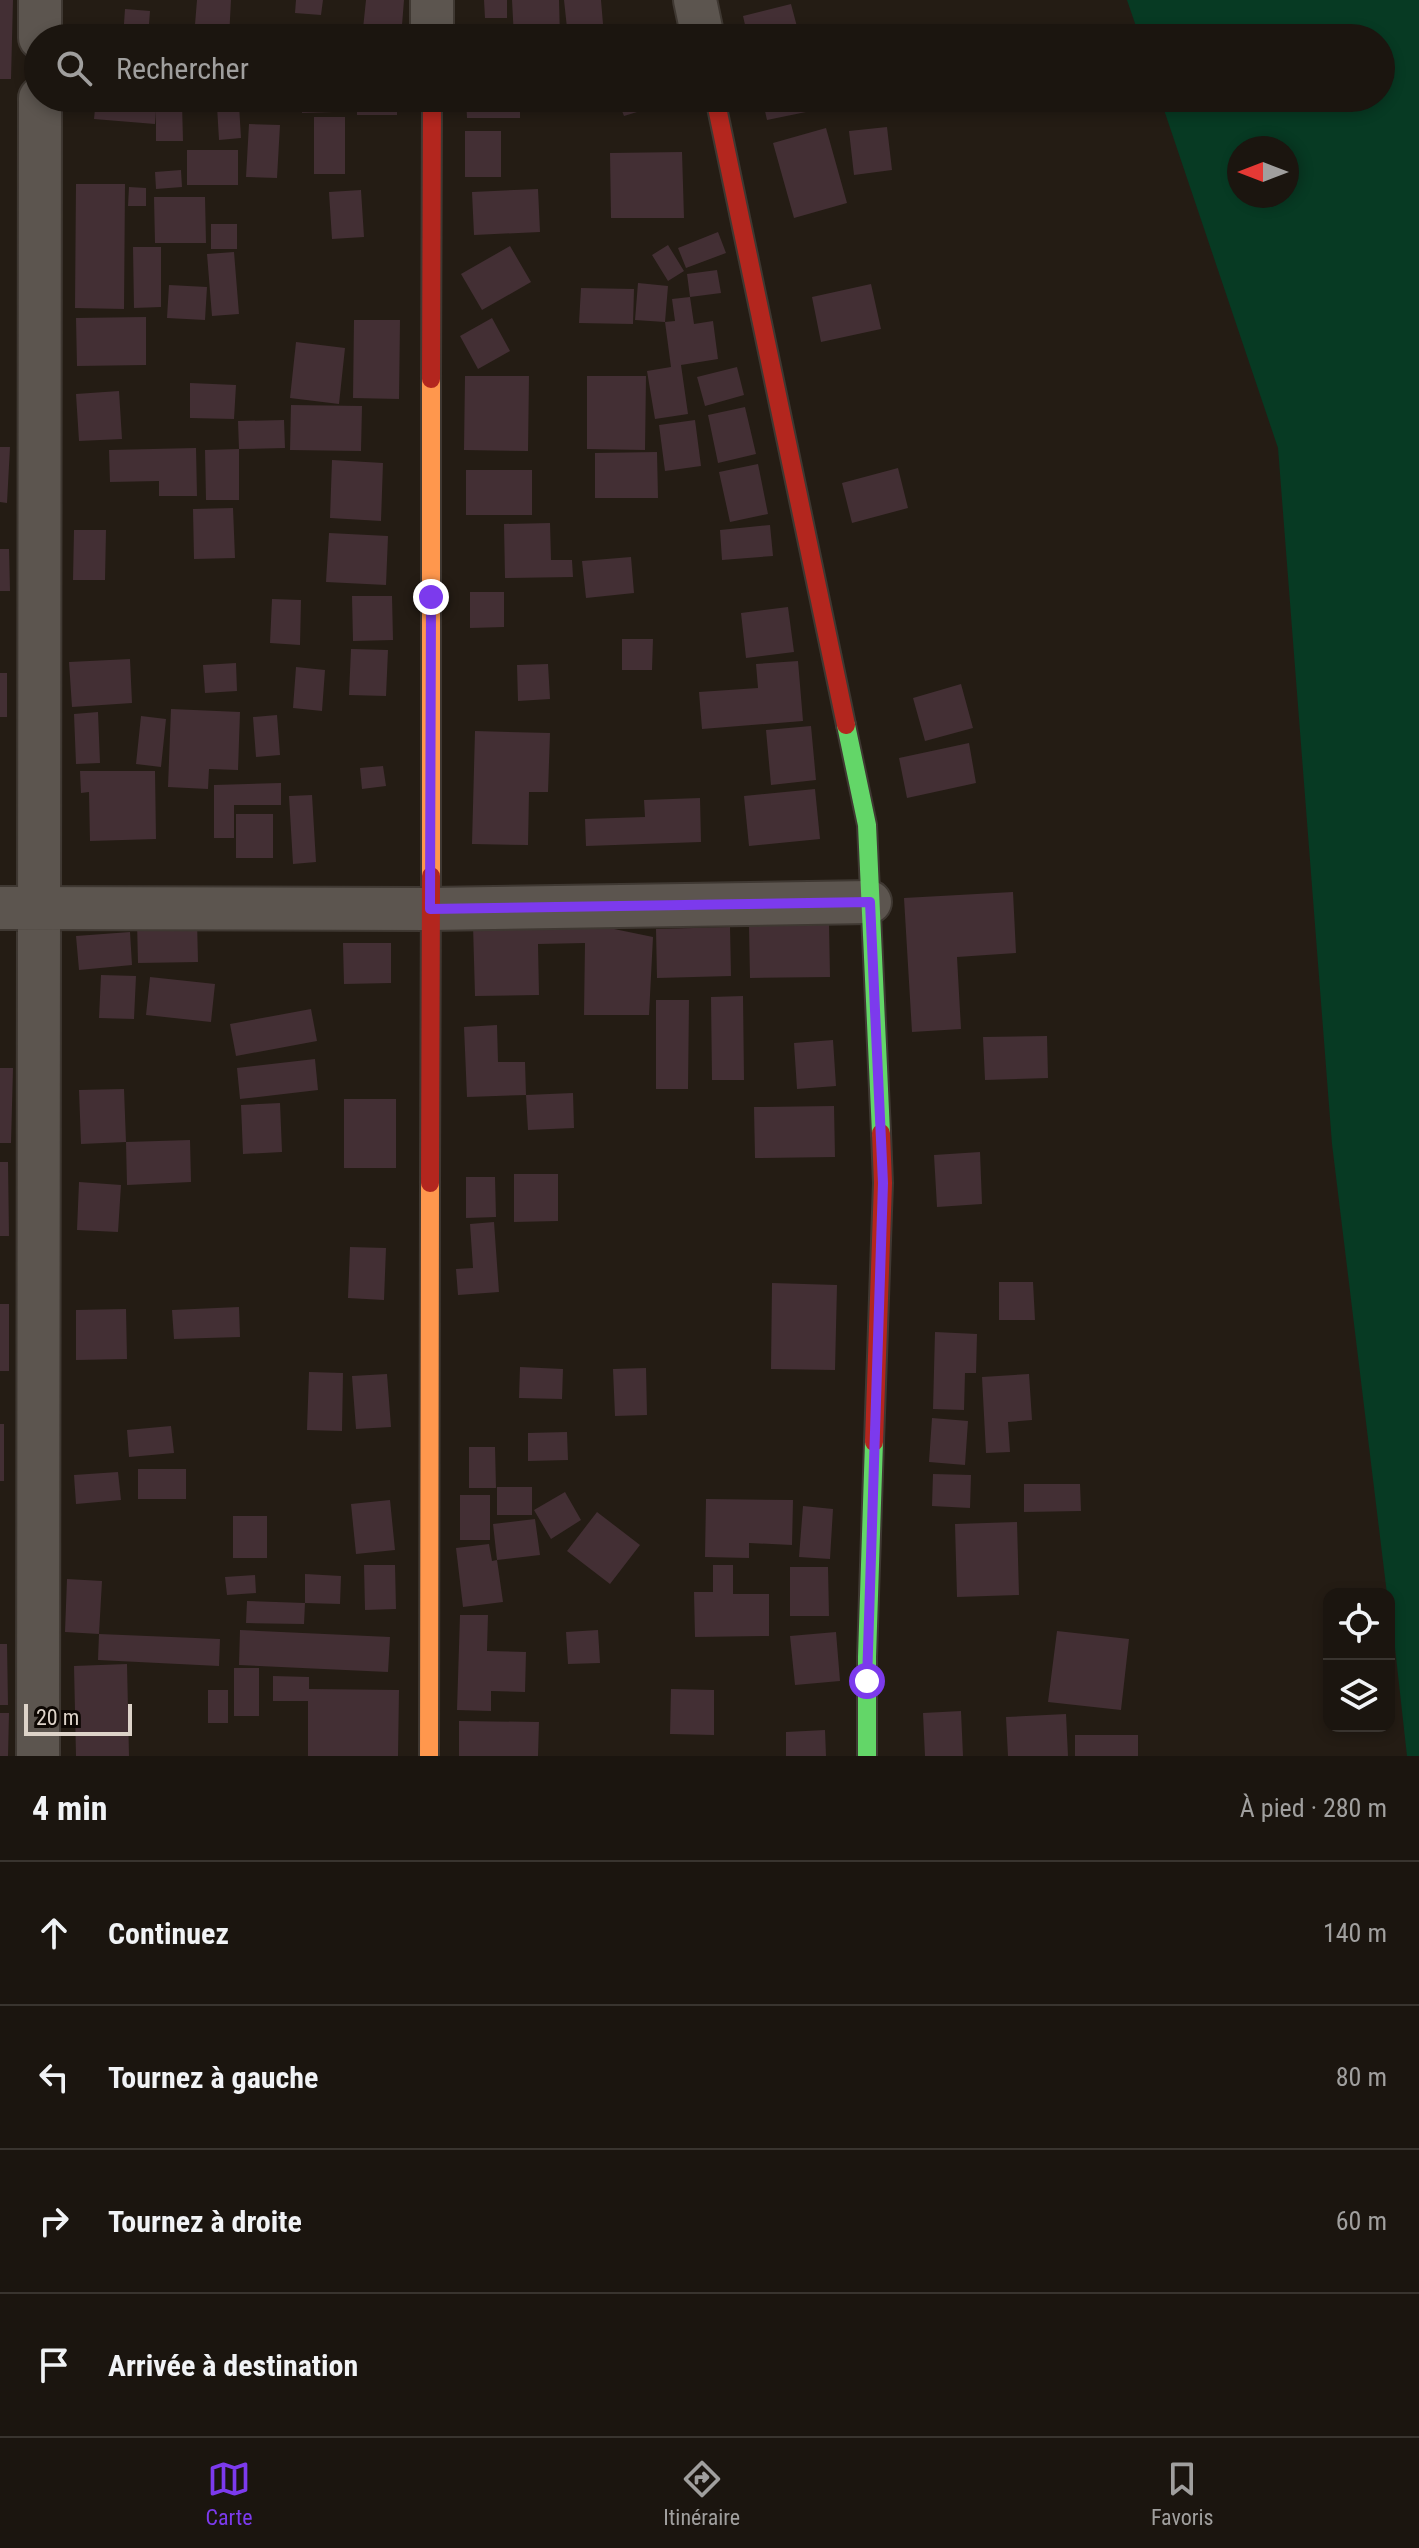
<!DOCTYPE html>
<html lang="fr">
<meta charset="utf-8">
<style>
:root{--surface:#1b150f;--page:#28221d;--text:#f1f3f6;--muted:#a09f9e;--line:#39342f;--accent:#7c3aed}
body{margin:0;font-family:"Roboto Condensed",sans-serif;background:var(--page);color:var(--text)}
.controls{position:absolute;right:24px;bottom:24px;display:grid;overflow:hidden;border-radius:16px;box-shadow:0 4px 12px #0003}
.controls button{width:72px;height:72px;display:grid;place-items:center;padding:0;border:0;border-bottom:2px solid var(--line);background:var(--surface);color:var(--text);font:40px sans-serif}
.compass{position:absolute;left:1227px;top:136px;width:72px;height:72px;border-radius:50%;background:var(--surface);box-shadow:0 4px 12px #0003;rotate:270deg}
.scale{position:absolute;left:24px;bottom:20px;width:108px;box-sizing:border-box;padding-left:8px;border:4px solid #ddd3c9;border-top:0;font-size:22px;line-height:28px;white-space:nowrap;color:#ddd3c9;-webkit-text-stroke:6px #0e0804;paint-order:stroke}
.stop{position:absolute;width:24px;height:24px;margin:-18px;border:6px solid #7c3aed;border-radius:50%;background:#fff}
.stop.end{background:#7c3aed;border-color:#fff;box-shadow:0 2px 8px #0008}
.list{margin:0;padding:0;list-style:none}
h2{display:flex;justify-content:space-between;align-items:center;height:104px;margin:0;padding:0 32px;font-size:34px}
h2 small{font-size:26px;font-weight:400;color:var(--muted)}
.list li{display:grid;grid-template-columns:52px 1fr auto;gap:24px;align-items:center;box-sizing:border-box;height:144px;padding:0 32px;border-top:2px solid var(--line)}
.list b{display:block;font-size:30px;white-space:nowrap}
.list em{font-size:26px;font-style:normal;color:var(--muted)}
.icon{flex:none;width:44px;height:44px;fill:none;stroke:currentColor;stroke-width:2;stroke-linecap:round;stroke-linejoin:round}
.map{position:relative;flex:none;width:1419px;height:1756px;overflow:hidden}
.search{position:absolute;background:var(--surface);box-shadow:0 4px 12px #0003;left:24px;right:24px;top:24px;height:88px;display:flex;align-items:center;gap:20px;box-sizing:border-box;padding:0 28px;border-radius:44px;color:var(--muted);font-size:30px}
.sheet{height:680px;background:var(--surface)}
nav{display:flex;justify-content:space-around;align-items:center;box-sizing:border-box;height:112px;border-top:2px solid var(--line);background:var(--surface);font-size:22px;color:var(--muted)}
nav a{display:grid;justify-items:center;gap:4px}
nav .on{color:var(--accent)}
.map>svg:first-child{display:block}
</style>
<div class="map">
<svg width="1419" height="1756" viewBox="0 0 1419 1756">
<rect width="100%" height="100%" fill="#241c14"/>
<path fill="#073a23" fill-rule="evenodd" d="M1127,0H1419V1756H1407L1389,1594H1387L1332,1144L1278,448L1160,98H1381V38H1140ZM1239,148H1287V196H1239Z"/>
<path fill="#432f34" d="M0,0H13L11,79H0Z
M197,0H231L229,38L194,37Z
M296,0H323L321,15L295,13Z
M366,0H404L401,38H362Z
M484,0H507V18H485Z
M512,0H559L560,38H514Z
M564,0H601L603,24L567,28Z
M791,4L800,38H748L743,16Z
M125,9L150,11L148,38H123Z
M245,98H272V108L245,107Z
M302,98H334V112L302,113Z
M357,98H397V115H357Z
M466,98H520V118H467Z
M617,98H632L637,112L624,116Z
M652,98H674L677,104L657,112Z
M762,98H803L806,112L767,120Z
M96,99L182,103L183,141H156V111L155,124L94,119Z
M239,105L241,138L219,140L217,106Z
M314,117H345V174H314Z
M249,124L280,125L277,178L246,177Z
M887,127L892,170L854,175L849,131Z
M826,128L847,203L794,218L773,143Z
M465,131H501V177H465Z
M187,150H238V185H187Z
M682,152L684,218H611L610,153Z
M181,170L182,187L156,189L155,172Z
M76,184H125L124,309L75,308Z
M129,187L146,188V206H128Z
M538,189L540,232L474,235L472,192Z
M361,190L364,237L332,239L329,192Z
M154,197H205L206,243H155Z
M211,224H237V249H211Z
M718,232L726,253L686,268L678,248Z
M668,245L684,271L668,281L652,255Z
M510,246L531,282L482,310L461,274Z
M133,247H161V307L134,308Z
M234,252L239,314L212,316L207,254Z
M717,270L721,293L690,297L687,274Z
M638,283L668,286L665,322L635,320Z
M871,284L881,329L821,342L812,297Z
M169,285L207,287L205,320L167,318Z
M581,288L634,289L633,324L579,323Z
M690,297L694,324L713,321L718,359L681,365L688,414L655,419L647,371L671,367L665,322L675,321L672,299Z
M146,317V365L77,366L76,318Z
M492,318L510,351L478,369L460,336Z
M354,320H400L399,399L353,398Z
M296,342L345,348L339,404L290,398Z
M737,367L744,395L705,406L697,377Z
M465,376H529L528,451L464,450Z
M587,376H646L645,450L587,449Z
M190,383L236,385L234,419L190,418Z
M119,391L122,439L79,441L76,394Z
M291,405L362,406L361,451L290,450Z
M745,407L756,454L718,463L708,415Z
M284,420L285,448L239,449L238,421Z
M695,420L701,466L665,471L659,425Z
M0,447H10L7,503L0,502Z
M196,448L197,496H159V481L110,482L109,450Z
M239,449V500H206L205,450Z
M657,452L658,498H595V453Z
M332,460L383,463L381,521L330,518Z
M758,464L768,514L730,522L719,472Z
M898,468L908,508L852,523L842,483Z
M466,470H532V515H466Z
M233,508L235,558L194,559L193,509Z
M550,523L551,560H572L573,577L505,578L504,524Z
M770,525L773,556L722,560L720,530Z
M74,530H106L105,580H73Z
M329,533L388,536L386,585L326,582Z
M0,549H9L10,591H0Z
M631,557L634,593L586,598L582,561Z
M470,592H504V627L470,628Z
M352,596H392L393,640L353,641Z
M272,599L301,600L300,645L270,643Z
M788,607L794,652L746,658L741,613Z
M622,639H653L652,670H622Z
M351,649L388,650L386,696L349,695Z
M130,659L132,703L72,707L69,662Z
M798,661L803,721L702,729L699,692L758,688L756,664Z
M236,663L237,691L205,693L203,665Z
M548,664L550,699L518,701L517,665Z
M296,667L325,670L322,711L293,708Z
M0,673H7V717H0Z
M961,684L973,728L925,741L913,698Z
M171,709L240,712L238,770L209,769L208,789L168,787Z
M98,712L100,763L76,764L74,714Z
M277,715L280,755L256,757L253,717Z
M141,716L166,719L161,767L136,764Z
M811,726L816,780L771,785L766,730Z
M475,731L550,733L548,792H529L528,845L472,844Z
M969,743L976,783L907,798L899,758Z
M383,766L386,786L362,789L360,768Z
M80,771H155L156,839L90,841L89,792L81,793Z
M281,783V805H234V838H214V785Z
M815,789L820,839L749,846L744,796Z
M312,795L316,862L293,864L289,796Z
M700,798L701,842L586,846L585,819L645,817L644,800Z
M236,814H273V858H236Z
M1013,892L1016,953L957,957L961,1029L912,1032L904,898Z
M197,920L198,962L138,963L137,921Z
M585,923L653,937L649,1015H584L585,943L538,944L539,995L475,996L473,925Z
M829,925L830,977L750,978L749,926Z
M730,927L731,976L657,978L656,929Z
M130,932L132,965L79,970L76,936Z
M343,943H391V983L344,984Z
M101,975L136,976L134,1019L99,1018Z
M150,977L215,984L211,1022L146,1015Z
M743,996L744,1080H712L711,997Z
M656,1000H689L688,1089H656Z
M311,1009L317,1041L236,1056L230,1024Z
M497,1025L498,1062H525L526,1095L467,1097L464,1027Z
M1047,1036L1048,1078L985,1080L983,1037Z
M833,1040L836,1086L797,1089L794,1043Z
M315,1059L318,1090L240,1099L237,1068Z
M0,1068H13L11,1143H0Z
M124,1089L126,1142L81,1144L79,1090Z
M573,1093L574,1128L528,1130L526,1095Z
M344,1099H396V1168H344Z
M280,1103L282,1152L243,1154L241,1105Z
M834,1106L835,1157L755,1158L754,1107Z
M190,1140L191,1182L127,1185L126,1142Z
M980,1152L982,1204L937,1207L934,1155Z
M0,1162H8L9,1236H0Z
M514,1174H558V1221L514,1222Z
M466,1177H495L496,1217L466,1218Z
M79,1182L121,1185L118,1232L77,1230Z
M494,1222L499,1292L458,1295L456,1269L473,1268L470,1224Z
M350,1247L386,1248L384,1300L348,1298Z
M999,1282H1033L1035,1320H999Z
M772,1283L837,1285L835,1370L771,1369Z
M0,1304H9V1371H0Z
M239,1307L240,1337L174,1339L172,1310Z
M126,1309L127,1359L76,1360V1310Z
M935,1332L977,1334L976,1373H965L964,1410L933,1409Z
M520,1367L563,1369L562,1399L519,1398Z
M646,1368L647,1415L615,1416L613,1369Z
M309,1372L343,1373L342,1431L307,1430Z
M387,1374L391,1427L356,1429L352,1376Z
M1029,1374L1032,1420L1008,1422L1010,1452L986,1453L982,1377Z
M932,1418L968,1421L965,1465L929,1462Z
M0,1424H4V1481H0Z
M171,1426L174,1453L129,1457L127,1430Z
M567,1432L568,1460L528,1461V1433Z
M469,1447H495L496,1488H469Z
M138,1469H186V1499H138Z
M118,1472L121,1500L76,1504L74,1475Z
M933,1474L971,1475L970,1508L932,1506Z
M1024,1484H1080L1081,1511L1024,1512Z
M497,1487H532V1515H497Z
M565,1492L581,1520L551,1539L534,1510Z
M460,1495H490V1540H460Z
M706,1499L793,1500L792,1545L749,1543V1558L705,1557Z
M390,1500L395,1550L356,1554L351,1504Z
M803,1506L833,1509L830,1559L799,1557Z
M597,1512L640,1545L610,1584L567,1551Z
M233,1516H267V1558H233Z
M535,1519L540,1555L497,1560L493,1524Z
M1017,1522L1019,1595L957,1597L955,1524Z
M489,1544L492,1561L497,1560L503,1602L463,1607L456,1548Z
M364,1565H395L396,1609L365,1610Z
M713,1565H733V1594H769V1636L695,1637L694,1592H713Z
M790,1567H828L829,1616H790Z
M305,1574L341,1576L340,1604L305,1603Z
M255,1575L256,1593L227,1595L225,1577Z
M67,1579L102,1581L99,1634L65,1632Z
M247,1601L305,1603L304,1624L246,1623Z
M460,1615H488L487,1651L526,1652L525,1692L491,1691V1711L457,1710Z
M240,1630L390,1637L388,1672L239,1665Z
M598,1630L600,1663L568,1664L566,1632Z
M1057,1631L1129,1639L1121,1710L1048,1702Z
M836,1632L840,1681L795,1685L790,1636Z
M99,1634L220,1639L219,1666L98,1660Z
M0,1644H7L8,1705H0Z
M127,1664L129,1756H76L74,1666Z
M234,1668H259V1716H234Z
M273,1676L309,1677V1689L399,1690L398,1756H308V1701H273Z
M671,1689L714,1690V1735L670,1734Z
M208,1690H228V1723H208Z
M961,1711L963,1756H925L923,1713Z
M0,1713H9L8,1756H0Z
M1066,1714L1068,1756H1008L1006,1717Z
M459,1721L539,1722L538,1756H459Z
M825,1730L826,1756H786V1732Z
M1075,1735H1138V1756H1075Z"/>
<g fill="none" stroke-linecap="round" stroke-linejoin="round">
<g stroke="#3f3832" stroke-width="46">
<path id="street" d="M40,0V38
M695,0L703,38
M432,38V0
M0,908L430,909L870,902
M38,1756L40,98"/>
</g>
<g stroke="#3f3832" stroke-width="22">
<path id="fast" d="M846,725L867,825L881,1133
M867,1756V1657L874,1442"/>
</g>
<g stroke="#3f3832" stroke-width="22">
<path id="slow" d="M431,876V379
M429,1756L430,1183"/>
</g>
<g stroke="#3f3832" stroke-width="22">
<path id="jam" d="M715,98L846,725
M431,379L432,98
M430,1183L431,876
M874,1442L883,1183L881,1133"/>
</g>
<use href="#street" stroke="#5c554f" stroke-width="42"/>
<use href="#fast" stroke="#63d668" stroke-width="18"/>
<use href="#slow" stroke="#ff974d" stroke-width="18"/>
<use href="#jam" stroke="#b3261e" stroke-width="18"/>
</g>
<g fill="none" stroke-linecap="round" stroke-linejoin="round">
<path stroke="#7c3aed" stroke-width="10" d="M431,597L430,909L870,902L883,1183L867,1681"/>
</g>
</svg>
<div class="controls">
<button><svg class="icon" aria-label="locate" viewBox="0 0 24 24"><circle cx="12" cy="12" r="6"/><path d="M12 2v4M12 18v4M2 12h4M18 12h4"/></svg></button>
<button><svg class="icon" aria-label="layers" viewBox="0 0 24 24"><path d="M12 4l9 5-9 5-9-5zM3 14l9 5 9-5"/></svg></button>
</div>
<svg class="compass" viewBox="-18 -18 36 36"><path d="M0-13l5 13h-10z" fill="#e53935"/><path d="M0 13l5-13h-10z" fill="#a09f9e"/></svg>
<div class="scale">20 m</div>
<div class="stop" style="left:867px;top:1681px"></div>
<div class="stop end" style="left:431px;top:597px"></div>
<div class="search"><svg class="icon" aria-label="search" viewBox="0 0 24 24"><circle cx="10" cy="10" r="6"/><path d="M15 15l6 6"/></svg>Rechercher</div>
</div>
<section class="sheet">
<h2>4 min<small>À pied · 280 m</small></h2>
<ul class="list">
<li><svg class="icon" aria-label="ahead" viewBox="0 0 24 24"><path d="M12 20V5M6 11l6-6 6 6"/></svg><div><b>Continuez</b></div><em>140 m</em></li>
<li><svg class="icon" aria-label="left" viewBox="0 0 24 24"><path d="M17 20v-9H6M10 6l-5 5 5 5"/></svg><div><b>Tournez à gauche</b></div><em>80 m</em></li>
<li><svg class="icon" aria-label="right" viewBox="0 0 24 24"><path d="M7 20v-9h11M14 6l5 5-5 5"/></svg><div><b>Tournez à droite</b></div><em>60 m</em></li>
<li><svg class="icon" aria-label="arrive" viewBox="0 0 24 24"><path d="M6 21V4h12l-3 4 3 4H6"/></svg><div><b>Arrivée à destination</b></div></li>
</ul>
</section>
<nav>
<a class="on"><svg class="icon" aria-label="map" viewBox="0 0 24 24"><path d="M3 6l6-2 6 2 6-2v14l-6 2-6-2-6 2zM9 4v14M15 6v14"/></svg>Carte</a>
<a><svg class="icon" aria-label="directions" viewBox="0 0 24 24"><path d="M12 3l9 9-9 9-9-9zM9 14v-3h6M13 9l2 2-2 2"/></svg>Itinéraire</a>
<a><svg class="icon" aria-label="saved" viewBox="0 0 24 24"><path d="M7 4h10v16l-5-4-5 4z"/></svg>Favoris</a>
</nav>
